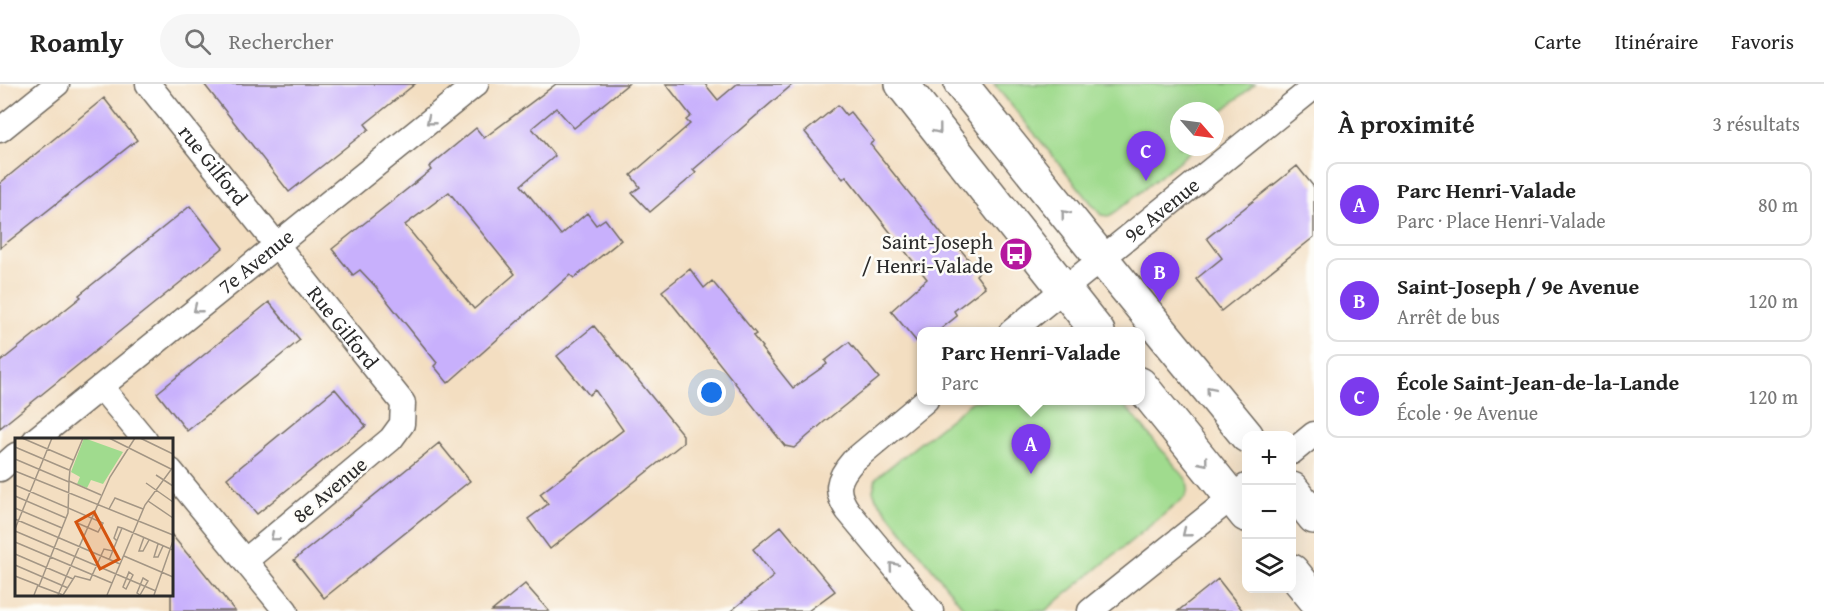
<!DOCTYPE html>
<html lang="fr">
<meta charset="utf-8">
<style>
:root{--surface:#fff;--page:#f6f6f6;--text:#222;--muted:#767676;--line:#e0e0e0;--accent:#7c3aed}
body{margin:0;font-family:"Gentium Book Plus",serif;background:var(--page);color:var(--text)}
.controls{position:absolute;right:18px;bottom:18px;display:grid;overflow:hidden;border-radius:12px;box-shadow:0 6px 24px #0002}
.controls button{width:54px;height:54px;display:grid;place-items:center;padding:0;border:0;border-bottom:2px solid var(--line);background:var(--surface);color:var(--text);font:30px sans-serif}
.compass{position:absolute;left:1170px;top:18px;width:54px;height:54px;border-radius:50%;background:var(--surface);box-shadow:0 6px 24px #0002;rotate:118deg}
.you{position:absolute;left:712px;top:309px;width:21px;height:21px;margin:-15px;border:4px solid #fff;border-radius:50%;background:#1a73e8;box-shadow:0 0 0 9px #1a73e833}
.badge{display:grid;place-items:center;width:39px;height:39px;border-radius:50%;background:var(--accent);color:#fff;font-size:20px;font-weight:700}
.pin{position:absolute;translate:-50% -50px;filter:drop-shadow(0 2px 3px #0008)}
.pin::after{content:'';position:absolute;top:32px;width:21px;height:18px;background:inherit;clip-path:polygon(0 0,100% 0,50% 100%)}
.popup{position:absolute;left:917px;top:243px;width:228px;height:78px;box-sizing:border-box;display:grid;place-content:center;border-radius:12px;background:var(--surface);filter:drop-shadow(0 2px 4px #0005);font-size:20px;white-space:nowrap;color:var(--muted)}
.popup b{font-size:22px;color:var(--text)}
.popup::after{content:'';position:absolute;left:50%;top:100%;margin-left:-12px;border:12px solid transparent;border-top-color:var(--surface)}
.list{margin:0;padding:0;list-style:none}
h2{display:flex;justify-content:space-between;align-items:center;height:78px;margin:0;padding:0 24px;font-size:26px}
h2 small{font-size:20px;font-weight:400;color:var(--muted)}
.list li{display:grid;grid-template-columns:39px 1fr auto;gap:18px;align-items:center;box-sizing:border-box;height:84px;margin:0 12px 12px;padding:0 12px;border:2px solid var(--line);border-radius:12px}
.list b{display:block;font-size:22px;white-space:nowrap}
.list p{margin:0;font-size:20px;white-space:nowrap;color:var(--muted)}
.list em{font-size:20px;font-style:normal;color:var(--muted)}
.icon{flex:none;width:33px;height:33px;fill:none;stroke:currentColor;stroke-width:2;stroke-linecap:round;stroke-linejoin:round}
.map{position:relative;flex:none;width:1314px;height:527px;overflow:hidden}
header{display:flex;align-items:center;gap:36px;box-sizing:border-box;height:84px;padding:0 30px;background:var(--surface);border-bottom:2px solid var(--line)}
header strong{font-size:28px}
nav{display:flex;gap:33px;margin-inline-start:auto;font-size:21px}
.search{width:420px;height:54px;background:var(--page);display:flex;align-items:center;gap:15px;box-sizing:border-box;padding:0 21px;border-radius:33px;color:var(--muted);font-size:22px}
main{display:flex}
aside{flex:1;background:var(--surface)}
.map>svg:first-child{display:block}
</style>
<header>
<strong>Roamly</strong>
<div class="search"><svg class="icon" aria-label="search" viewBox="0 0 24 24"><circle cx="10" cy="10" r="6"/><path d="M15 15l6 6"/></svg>Rechercher</div>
<nav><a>Carte</a><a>Itinéraire</a><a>Favoris</a></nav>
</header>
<main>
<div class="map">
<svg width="1314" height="527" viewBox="0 0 1314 527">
<rect width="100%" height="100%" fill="#fdfcf7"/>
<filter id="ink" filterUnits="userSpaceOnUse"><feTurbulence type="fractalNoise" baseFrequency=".0167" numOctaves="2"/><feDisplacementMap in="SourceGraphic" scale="12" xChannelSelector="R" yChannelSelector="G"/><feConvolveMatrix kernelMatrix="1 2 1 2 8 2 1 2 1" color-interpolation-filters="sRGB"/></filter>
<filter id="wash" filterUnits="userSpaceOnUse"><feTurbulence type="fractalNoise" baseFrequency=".008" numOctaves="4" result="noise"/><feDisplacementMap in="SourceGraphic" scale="24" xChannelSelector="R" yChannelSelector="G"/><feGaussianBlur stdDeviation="1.35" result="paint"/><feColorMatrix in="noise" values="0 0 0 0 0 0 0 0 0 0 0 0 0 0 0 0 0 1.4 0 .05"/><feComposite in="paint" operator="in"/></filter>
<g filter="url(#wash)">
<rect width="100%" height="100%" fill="#f3dec1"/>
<path fill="#a0db8e" stroke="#66835c" stroke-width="1.5" d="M994,0H1255L1215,33V27H1179V63H1196L1117,127L1109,132L1101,131Z
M1121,317L1186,395C1189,402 1189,407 1184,414L1045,527H966L876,414L873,407L876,394L973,317Z"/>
<g id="blocks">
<path fill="#c8b0fc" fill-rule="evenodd" d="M204,0H415L365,40L369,45L289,108Z
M556,0H628L574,44L556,24L532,44L555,72L521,101L561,151L587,129L596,141L605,135L621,156L574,194L570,191L448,299L434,282L437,279L376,203L360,186L353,191L332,165L431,86L429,83L476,44L484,54ZM449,108L515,190L474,225L405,141Z
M666,0H705L718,16L737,0H793L693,86L696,89L650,128L632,109L640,103L631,91L690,40L686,36L691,32Z
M104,14L137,56L0,164V99Z
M838,21L846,31L850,28L874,57L870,60L952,163L956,160L979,188L976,191L985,203L954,227L957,232L937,248H921V253L917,258L891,227L927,195L846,92L843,95L805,48Z
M1297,82L1314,103V153L1221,227L1196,195L1222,174L1207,154Z
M190,122L223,164L0,344V278L81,213L79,211Z
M690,185L704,204L712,197L756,250L753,252L762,263L761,264L793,304L827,280L825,277L849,258L879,294L824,338L794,364L785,362L662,207Z
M269,218L300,256L187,347L157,309Z
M594,242L683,351V359L550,465L528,435L548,420L540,410L623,346L595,306L589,311L557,272Z
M335,305L366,342L257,430L227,394Z
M439,359L470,397L324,514L294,476Z
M781,442L835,507L808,527H731L774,492L753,465Z
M171,450L189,472L190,471L235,527H171Z
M1218,495L1243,527H1178Z
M525,500L549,527H492Z"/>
</g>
</g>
<g filter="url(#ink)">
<use href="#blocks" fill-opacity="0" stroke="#716a60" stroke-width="1.5"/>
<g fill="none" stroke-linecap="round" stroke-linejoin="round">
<g stroke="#716a60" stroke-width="27">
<g id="street">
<path id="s1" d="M148,0L403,319L402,340L391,355L245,477"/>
<path d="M0,46L57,0"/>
<path id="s2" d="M1011,248L1314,3"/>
<path d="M101,303L145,356"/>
<path d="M926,316L853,377C837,395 834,407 848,427L931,527"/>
<path id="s3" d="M35,356L476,0"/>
<path d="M1292,368L1314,350"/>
<path d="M0,385L16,371"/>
<path d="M171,387L286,527"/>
<path d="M1090,527L1246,402"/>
</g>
</g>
<g stroke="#716a60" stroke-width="36">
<path id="secondary" d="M902,0L1098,248
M961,0L1102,175L1247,352
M1140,300L1246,431
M1292,405L1314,433
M1292,487L1314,514"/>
</g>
<use href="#street" stroke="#fff" stroke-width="24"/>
<use href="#secondary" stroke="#fff" stroke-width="33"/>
</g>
<defs><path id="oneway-chevron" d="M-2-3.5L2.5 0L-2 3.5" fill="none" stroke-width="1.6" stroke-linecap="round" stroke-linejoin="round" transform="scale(1.5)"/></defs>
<g stroke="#a0a0a0">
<use href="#oneway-chevron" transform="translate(430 37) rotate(141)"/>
<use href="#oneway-chevron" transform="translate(938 46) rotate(52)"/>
<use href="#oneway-chevron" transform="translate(1065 130) rotate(-129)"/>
<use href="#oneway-chevron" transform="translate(197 225) rotate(141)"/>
<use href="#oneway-chevron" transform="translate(1210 306) rotate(-130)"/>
<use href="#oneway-chevron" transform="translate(1204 378) rotate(51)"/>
<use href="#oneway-chevron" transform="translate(1186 449) rotate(141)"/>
<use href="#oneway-chevron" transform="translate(274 453) rotate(140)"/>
<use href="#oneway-chevron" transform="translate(893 482) rotate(-130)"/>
</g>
</g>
<defs>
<g id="bus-disc" transform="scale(1.725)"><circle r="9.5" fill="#b5179e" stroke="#fdfcf7"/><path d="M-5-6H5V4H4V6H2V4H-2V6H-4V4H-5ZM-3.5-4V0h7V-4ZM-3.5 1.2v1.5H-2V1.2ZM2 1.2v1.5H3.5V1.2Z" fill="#fff"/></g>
</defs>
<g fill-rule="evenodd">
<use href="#bus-disc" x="1016" y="170"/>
</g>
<g text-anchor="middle" stroke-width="5" stroke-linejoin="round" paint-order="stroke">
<g font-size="21" fill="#2b2b2b" stroke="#fdfcf7">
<text dy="7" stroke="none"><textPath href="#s1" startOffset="104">rue Gilford</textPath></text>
<text dy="7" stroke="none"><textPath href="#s2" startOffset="194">9e Avenue</textPath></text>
<text dy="7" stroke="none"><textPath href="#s3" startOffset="284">7e Avenue</textPath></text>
<text dy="7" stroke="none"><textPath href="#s1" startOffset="312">Rue Gilford</textPath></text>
<text transform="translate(330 406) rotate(-40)" y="7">8e Avenue</text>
</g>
<g font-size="21" fill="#2b2b2b" stroke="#fdfcf7" text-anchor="end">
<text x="993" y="165">Saint-Joseph<tspan x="993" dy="24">/ Henri-Valade</tspan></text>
</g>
</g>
<g transform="translate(15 354)">
<rect width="158" height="158" fill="#f3dec1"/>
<path d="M69,0L108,14L88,46L76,42L72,50L62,46L65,39L56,34Z" fill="#a0db8e"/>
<path fill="none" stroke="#a39685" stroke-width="1.5" d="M7,0L58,22M68,0L55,31L54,43L86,57M94,0L156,31M125,0L158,16M0,9L54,32M0,21L54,44L53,75L24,148L48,157L60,138L75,142L89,111L98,113M0,33L158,97M141,37L158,48M131,45L158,64M0,47L88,85L83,94L60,84M0,58L51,80M133,63L158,80M0,70L47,90M94,71L100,60L128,71M0,81L105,126M107,90L158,112M0,91L37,0M0,93L141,153M129,99L124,113H128L134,102M102,103L99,100L103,89L107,90M0,104L97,145M143,106L139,119H143L148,108M0,116L58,141M109,118L158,139M94,122L107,90M0,127L53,150M114,134L118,137L111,151L108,149ZM0,138L23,147L19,157M128,140L133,143L125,157L122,155ZM43,157L95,39L120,0M92,157L130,67L158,29M139,157L158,103"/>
<path fill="#d5540f" fill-opacity="0.15" stroke="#d5540f" stroke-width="3" d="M79,74L104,121L85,131L61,84Z"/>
<rect width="158" height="158" fill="none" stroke="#2b2b2b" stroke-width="3"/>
</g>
</svg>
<div class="controls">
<button>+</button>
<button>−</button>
<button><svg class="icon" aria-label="layers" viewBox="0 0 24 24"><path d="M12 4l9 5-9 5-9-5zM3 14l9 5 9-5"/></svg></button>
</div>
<svg class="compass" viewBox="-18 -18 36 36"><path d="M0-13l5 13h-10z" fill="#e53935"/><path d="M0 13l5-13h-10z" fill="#767676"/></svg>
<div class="you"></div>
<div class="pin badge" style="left:1031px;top:390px">A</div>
<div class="popup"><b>Parc Henri-Valade</b>Parc</div>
<div class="pin badge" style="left:1160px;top:218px">B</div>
<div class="pin badge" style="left:1146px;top:97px">C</div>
</div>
<aside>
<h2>À proximité<small>3 résultats</small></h2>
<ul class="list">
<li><span class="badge">A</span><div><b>Parc Henri-Valade</b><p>Parc · Place Henri-Valade</p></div><em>80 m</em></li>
<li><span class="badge">B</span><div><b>Saint-Joseph / 9e Avenue</b><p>Arrêt de bus</p></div><em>120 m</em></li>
<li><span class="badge">C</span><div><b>École Saint-Jean-de-la-Lande</b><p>École · 9e Avenue</p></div><em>120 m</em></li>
</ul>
</aside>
</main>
